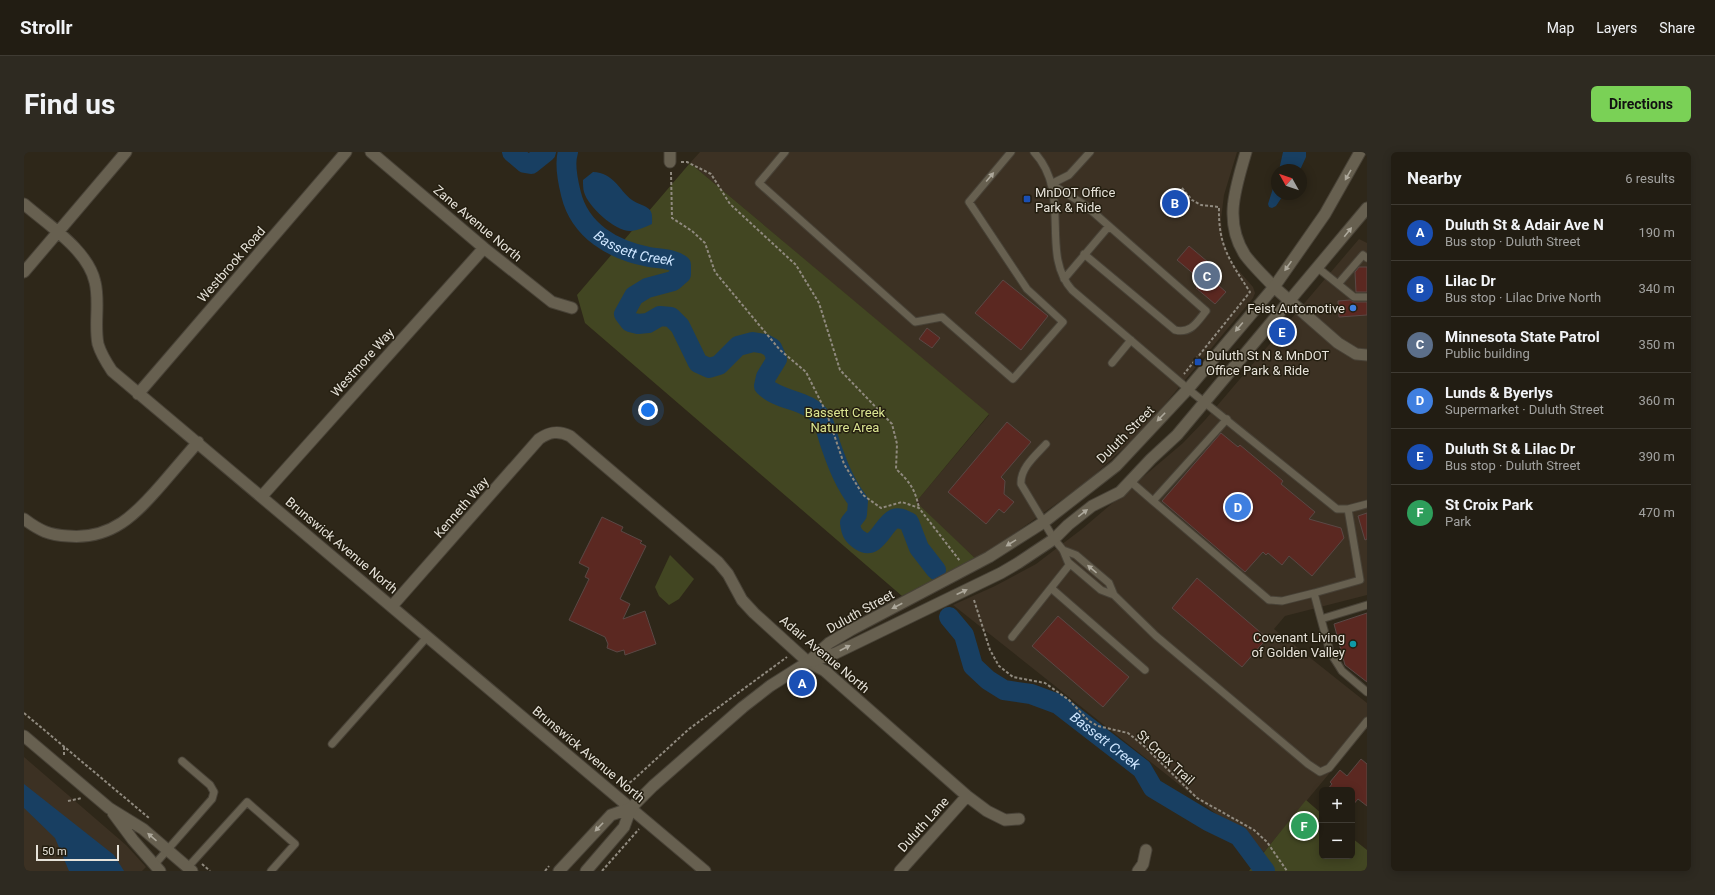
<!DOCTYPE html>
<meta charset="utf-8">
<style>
:root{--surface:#221d13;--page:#2e2a21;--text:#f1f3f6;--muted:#a2a2a0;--line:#3f3b33;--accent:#7ad156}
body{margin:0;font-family:Roboto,sans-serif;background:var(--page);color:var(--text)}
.controls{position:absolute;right:12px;bottom:12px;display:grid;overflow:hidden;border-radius:6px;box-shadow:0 2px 10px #0003}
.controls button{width:36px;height:36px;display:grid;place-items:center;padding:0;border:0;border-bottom:1px solid var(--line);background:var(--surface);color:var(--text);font:20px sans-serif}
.compass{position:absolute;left:1247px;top:12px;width:36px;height:36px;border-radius:50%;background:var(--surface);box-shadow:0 2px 10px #0003;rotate:310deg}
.scale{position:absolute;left:12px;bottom:10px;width:83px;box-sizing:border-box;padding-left:4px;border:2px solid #e6e2d9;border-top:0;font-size:11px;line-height:14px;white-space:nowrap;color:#e6e2d9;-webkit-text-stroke:3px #241e10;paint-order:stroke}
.you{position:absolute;left:624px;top:258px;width:14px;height:14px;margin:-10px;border:3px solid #fff;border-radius:50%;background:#1a73e8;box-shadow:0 0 0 6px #1a73e833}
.badge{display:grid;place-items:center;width:26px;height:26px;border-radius:50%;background:var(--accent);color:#fff;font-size:13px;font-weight:700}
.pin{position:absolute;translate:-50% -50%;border:2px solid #fff;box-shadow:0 1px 4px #0006}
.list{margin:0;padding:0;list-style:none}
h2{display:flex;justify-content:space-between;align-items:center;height:52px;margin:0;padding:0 16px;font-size:17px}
h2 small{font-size:13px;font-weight:400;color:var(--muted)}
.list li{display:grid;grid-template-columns:26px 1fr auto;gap:12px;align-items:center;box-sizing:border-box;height:56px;padding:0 16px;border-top:1px solid var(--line)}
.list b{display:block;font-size:15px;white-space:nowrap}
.list p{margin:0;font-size:13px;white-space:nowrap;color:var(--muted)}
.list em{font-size:13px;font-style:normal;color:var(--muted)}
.map{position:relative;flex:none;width:1343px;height:719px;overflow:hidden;border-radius:6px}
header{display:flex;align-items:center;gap:24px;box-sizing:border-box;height:56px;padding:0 20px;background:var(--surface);border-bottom:1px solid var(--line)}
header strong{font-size:19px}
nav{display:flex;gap:22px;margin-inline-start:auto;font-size:14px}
.intro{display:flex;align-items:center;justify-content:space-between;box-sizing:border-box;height:96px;padding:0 24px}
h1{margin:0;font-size:28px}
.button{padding:10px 18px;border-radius:6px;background:var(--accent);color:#111;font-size:14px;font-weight:700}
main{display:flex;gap:24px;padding:0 24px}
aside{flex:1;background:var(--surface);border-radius:6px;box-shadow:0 2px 10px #0003}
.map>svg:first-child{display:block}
</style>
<header>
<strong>Strollr</strong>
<nav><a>Map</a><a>Layers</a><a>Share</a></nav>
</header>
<div class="intro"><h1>Find us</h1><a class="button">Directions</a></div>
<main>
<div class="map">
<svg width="1343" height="719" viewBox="0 0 1343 719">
<rect width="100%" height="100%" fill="#2e2719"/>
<path fill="#3c3123" d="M676,0H1213L1200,43L1197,67L1199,89L1208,111L1229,135L1231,141L1229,146L1122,275L1063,330L953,408L891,351L965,263L666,11Z
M1335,87L1343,91V443L1261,464L1250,477L1343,551V576L1240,700L929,453L971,434L1012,412L1058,377L1159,291L1181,268Z
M0,605L102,693L122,715L118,719H0Z"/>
<path fill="#424622" d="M666,11L965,262L892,350L953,408L878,444L561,171L553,143Z
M646,403L670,427L655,447L645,453L635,444L631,435Z
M1282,648L1298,662V704H1328V686L1343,698V719H1225Z"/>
<path fill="#183f62" d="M1259,0H1282V5L1276,18H1255Z
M569,20C590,21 594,37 608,48C613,52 621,53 625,57C629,61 628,66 628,72C621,75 615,78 607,79C592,80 564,55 560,40C559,37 559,32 559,28Z
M1253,24V42H1260L1252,54L1248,56L1245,55L1244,52Z
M0,632L90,703L100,719H45L31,686L0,656Z"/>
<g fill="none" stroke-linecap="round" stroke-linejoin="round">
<g stroke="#183f62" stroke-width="20">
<path d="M488,0L501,11L507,12L522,0"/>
<path id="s1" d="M544,0C540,12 544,30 547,42C556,79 589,98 625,105C636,107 647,106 657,113V122L649,129L623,136L610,144L600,162L606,170L614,172L624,171L636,164L647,165L656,174L674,211L685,216L695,213L714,194L729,190L741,192L748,196L753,207L742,225L740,234C756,250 786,247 798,267C802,275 804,286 807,294C814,314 821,332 834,349L833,362L826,371C827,380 829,384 837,389C852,399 859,372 870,367C876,365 880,368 885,370L895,396L912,418"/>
<path id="s2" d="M925,465L940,483L949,514L964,528L980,538L1007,542L1034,552L1118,617L1129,636L1184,669L1215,684L1241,719"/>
</g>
</g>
<path fill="#5b2821" stroke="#5a4845" d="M1165,94L1197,121L1191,127L1194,130L1193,132L1202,140L1191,152L1172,136L1178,129L1153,108Z
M1335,115H1343V140H1332L1331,120Z
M979,128L1024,164L997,198L951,161Z
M1326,148L1330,150H1343V163L1315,165L1314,149Z
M903,176L916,186L908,196L895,187Z
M983,270L1007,290L977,325L981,329L980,342L990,350L980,361L975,357L962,372L924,340Z
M1197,281L1214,295L1216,293L1259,329L1257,332L1291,360L1285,367L1317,376L1320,386L1288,424L1265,404L1258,413L1244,401L1242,403L1239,400L1221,420L1138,349Z
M1343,361V387L1341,388L1334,364Z
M578,365L599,375L597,379L618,389L616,391L622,394L596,447L606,452L599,467L621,459L632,492L601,503L600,498L593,500L583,496L584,492L581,485L545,468L565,427L561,425L565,416L555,411Z
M1173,426L1243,486L1218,515L1148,456Z
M1343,461V530L1321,513L1310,472Z
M1034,464L1105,525L1079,555L1008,494Z
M1337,607L1343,612V654L1334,647L1328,654V638H1303L1308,632L1306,630L1316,618L1323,624Z"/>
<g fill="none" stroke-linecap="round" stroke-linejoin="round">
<g stroke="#484237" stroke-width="9">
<path id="service" d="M761,0L735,31L891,170L918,165L989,227L1039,170L1003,137L945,50L987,0
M1010,0C1049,42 1015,101 1048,138L1164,237L1313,357H1324L1343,352
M1027,32L1061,53L1182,159C1173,170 1167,182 1151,178L1060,102
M1027,32L1045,23L1066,0
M1294,116L1330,145H1343
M1040,127L1085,74
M1314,132L1339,103L1343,106
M1088,211L1107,188
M1022,292C1012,303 996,316 997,332L1030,387L1039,398L1044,410L1077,438L1090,443L1132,484L1284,612L1296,620L1305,616L1343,569
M1106,329L1129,349L1203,267
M1129,349L1245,448L1258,449L1290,441
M1039,398L1052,403L1085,431L1090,443
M1027,436L1121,518
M1343,453L1297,467L1306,500L1318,519L1343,540
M1297,467L1290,441L1336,428L1324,357
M988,485L1046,412
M308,592L404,484
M131,712L188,647L190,640L186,633L158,609
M164,715L223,650L271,692L247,719"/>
</g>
<g stroke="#484237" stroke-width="13">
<path id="minor" d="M347,0L460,96L528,150L548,156
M646,0V10
M1222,0C1212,35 1199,69 1221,103C1229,114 1240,124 1250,135
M0,52C24,73 64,98 71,130C76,150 70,172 74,192C77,202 82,210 88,219L681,719
M0,120L102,0
M114,242L322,0
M238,344L460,96
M0,367C16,379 25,383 44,384C88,388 112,362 138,332C150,318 162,304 174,290
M368,454L515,287C525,280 534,278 546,284L694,410L704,422L718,448L730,461L784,510L801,519L943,644L963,659L981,668L995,667
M876,719L943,644
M1114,719L1119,712L1122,698"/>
</g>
<g stroke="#484237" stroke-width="13">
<path id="tertiary" d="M1250,135L1314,191L1332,202L1343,203
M789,509L812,501L977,421L994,411L1030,387L1044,373L1068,354L1096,340L1127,307L1153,283L1343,56
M0,584L85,656L119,677L168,719
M89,661L109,688L136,719
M535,719L587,663L607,656L629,634L719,555L746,534L784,510L805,491L827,478L965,405L1020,370L1092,314L1164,237L1250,135L1301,62L1336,0
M562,719L600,675L607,656"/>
</g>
<path stroke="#908a7f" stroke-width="2" stroke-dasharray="3 2" stroke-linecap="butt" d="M657,10H663L687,22L706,52L772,113L795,151L816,218L868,272L873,292L872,317C886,330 891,337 895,356
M647,20L648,66L668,79L681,91L691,120L756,198L782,220L803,262L820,312L839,343L857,356L878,350L895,356L936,409
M1158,36L1168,48L1177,53L1195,55C1194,94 1206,109 1226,140L1160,222
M950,448L966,498L975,514L989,525L1021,531L1045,548L1065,569L1074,574L1104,581L1120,594L1173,646L1230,678L1243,690L1263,719
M0,561L125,666
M40,603V595
M597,636L608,629L665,577L763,505
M44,649L58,646
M178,712L186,719
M521,719L525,714
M578,719L615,677"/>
<use href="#service" stroke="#676050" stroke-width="7"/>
<use href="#minor" stroke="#676050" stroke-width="11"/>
<use href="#tertiary" stroke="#676050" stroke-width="11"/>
</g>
<defs><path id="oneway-solid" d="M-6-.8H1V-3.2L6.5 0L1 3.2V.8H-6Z"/></defs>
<g fill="#ada89b">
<use href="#oneway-solid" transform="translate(1324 23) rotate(120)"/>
<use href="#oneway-solid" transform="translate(966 25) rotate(-50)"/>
<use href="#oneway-solid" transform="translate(1324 80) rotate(-51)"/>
<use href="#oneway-solid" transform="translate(1264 114) rotate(125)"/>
<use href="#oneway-solid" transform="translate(1215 175) rotate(130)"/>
<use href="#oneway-solid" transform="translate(1137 265) rotate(134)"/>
<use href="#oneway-solid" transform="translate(1059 361) rotate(-38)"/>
<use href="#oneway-solid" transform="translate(987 391) rotate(148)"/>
<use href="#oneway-solid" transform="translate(1068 417) rotate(-140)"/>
<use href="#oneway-solid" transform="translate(938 440) rotate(-25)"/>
<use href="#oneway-solid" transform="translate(873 454) rotate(153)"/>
<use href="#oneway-solid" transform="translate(821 496) rotate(-27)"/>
<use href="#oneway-solid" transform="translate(575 675) rotate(134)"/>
<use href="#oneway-solid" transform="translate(128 685) rotate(-139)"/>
</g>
<g fill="#1a4fb4" stroke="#241e10" stroke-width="1.5">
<rect x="999" y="43" width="8" height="8" rx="2"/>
<rect x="1170" y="206" width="8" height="8" rx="2"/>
</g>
<circle fill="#3f7fe0" stroke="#241e10" stroke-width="1.5" cx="1329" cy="156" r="4"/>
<circle fill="#0f9aa8" stroke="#241e10" stroke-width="1.5" cx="1329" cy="492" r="4"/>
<g text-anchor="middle" stroke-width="3" stroke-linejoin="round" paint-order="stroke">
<g font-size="13" fill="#e6e2d9" stroke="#241e10" text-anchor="start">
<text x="1011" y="45">MnDOT Office<tspan x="1011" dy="15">Park &amp; Ride</tspan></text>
<text x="1321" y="161" text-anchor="end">Feist Automotive</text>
<text x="1182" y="208">Duluth St N &amp; MnDOT<tspan x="1182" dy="15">Office Park &amp; Ride</tspan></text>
<text x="1321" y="490" text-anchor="end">Covenant Living<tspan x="1321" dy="15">of Golden Valley</tspan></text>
</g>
<g font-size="13" fill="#e6e2d9" stroke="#241e10">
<text transform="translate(454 71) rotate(40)" y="5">Zane Avenue North</text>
<text transform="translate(207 112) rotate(-49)" y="5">Westbrook Road</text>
<text transform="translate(338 210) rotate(-48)" y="5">Westmore Way</text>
<text transform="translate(1101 282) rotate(-45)" y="5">Duluth Street</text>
<text transform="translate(437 355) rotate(-49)" y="5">Kenneth Way</text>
<text transform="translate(318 393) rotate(40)" y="5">Brunswick Avenue North</text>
<text transform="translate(836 459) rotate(-29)" y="5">Duluth Street</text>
<text transform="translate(801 502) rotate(40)" y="5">Adair Avenue North</text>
<text transform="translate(565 602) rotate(40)" y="5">Brunswick Avenue North</text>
<text transform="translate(1142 605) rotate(43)" y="5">St Croix Trail</text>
<text transform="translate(899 672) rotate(-48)" y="5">Duluth Lane</text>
</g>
<g font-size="13" fill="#dbe592" stroke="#241e10">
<text x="821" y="265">Bassett Creek<tspan x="821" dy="15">Nature Area</tspan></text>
</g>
<g font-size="14" font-style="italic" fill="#cee6ff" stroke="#241e10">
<text dy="5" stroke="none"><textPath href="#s1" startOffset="132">Bassett Creek</textPath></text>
<text dy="5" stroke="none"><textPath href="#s2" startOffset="211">Bassett Creek</textPath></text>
</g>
</g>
</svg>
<div class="controls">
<button>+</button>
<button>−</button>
</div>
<svg class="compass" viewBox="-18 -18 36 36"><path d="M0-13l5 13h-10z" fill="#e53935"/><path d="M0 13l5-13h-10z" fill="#a2a2a0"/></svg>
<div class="scale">50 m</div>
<div class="you"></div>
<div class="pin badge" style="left:778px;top:531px;background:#1a4fb4">A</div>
<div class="pin badge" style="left:1151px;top:51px;background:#1a4fb4">B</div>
<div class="pin badge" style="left:1183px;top:124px;background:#5c6f8a">C</div>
<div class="pin badge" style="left:1214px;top:355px;background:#3f7fe0">D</div>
<div class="pin badge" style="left:1258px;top:180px;background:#1a4fb4">E</div>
<div class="pin badge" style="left:1280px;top:674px;background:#2e9e5b">F</div>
</div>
<aside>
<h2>Nearby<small>6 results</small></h2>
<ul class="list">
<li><span class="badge" style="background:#1a4fb4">A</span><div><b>Duluth St &amp; Adair Ave N</b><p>Bus stop · Duluth Street</p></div><em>190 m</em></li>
<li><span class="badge" style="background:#1a4fb4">B</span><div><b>Lilac Dr</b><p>Bus stop · Lilac Drive North</p></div><em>340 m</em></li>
<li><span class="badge" style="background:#5c6f8a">C</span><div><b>Minnesota State Patrol</b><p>Public building</p></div><em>350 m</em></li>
<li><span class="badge" style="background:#3f7fe0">D</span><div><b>Lunds &amp; Byerlys</b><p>Supermarket · Duluth Street</p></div><em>360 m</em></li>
<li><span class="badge" style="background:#1a4fb4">E</span><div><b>Duluth St &amp; Lilac Dr</b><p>Bus stop · Duluth Street</p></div><em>390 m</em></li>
<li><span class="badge" style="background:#2e9e5b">F</span><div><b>St Croix Park</b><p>Park</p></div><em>470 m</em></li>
</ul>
</aside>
</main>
